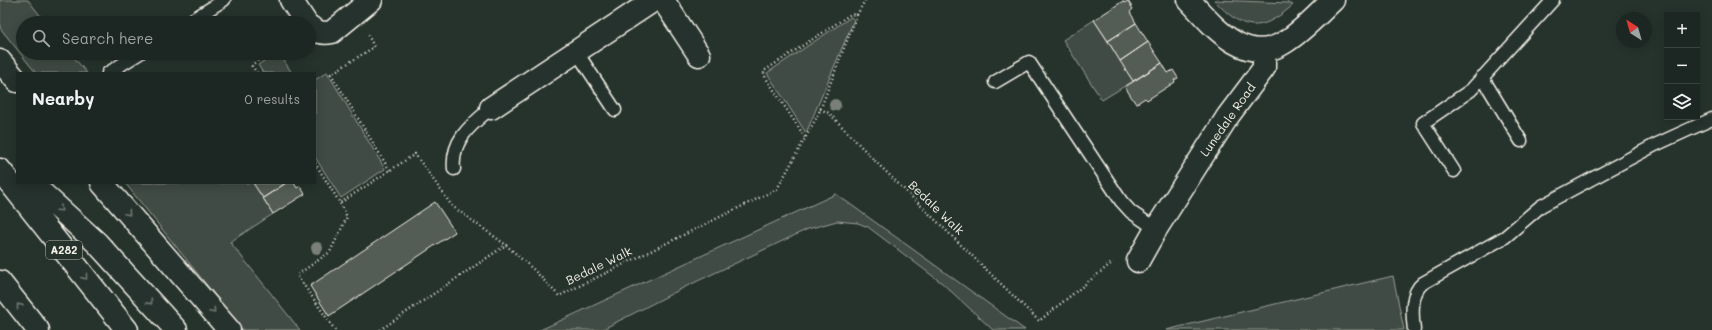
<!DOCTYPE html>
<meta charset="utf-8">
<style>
:root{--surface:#1c2622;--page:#29322f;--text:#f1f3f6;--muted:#a0a5a5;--line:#3a4340}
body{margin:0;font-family:Mali,sans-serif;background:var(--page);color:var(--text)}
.controls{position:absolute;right:12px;top:12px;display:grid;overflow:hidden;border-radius:0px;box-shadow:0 2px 10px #0003}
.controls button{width:36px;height:36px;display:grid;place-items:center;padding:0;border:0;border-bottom:1px solid var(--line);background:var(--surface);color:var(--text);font:20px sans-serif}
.compass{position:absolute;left:1616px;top:12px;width:36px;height:36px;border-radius:50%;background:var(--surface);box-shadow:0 2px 10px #0003;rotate:323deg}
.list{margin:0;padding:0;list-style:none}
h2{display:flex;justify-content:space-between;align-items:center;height:52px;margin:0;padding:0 16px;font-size:17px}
h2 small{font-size:13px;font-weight:400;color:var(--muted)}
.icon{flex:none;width:22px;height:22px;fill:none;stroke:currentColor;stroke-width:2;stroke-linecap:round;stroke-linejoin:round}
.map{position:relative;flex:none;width:1712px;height:330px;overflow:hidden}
.search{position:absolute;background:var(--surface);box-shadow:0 2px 10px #0003;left:16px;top:16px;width:300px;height:44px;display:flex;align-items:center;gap:10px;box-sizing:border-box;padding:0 14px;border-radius:22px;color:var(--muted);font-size:15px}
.panel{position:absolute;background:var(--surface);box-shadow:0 2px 10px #0003;left:16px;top:72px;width:300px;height:112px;border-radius:0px}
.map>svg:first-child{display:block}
</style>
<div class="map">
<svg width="1712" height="330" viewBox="0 0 1712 330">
<rect width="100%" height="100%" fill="#26332d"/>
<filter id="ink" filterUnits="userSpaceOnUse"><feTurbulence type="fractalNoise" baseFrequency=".025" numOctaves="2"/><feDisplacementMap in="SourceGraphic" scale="8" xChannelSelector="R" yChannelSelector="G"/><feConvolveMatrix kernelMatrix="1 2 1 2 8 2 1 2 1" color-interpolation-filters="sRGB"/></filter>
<g filter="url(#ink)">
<path fill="#414b45" stroke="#9a9e96" d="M0,0H28L46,23H23V53H70L87,73H36L0,28Z
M1214,0L1288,3L1293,5C1260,34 1243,31 1214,0Z
M851,17L854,20L806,133L767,73Z
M1094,20L1133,81L1102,100L1063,40Z
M276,53H279L292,73H263L258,65Z
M327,72L385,169L341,198L315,157V80Z
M125,183H253L273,214L230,242L300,330H243Z
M836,194L1025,330H993L942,283L868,227L858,223L837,221L808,229L685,287L601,330H540Z
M1393,276L1404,330H1166Z"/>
<path fill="#525c55" stroke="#f4f1e8" d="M1123,1L1124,3L1128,1L1133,9L1130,12L1136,23L1108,41L1094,20Z
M1136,23L1148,42L1120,61L1108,41Z
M1148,42L1162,63L1133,81L1120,61Z
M1162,63L1168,73L1173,70L1178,78L1174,80L1175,82L1147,100L1145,98L1136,104L1125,87Z
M253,183H286L263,198Z
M286,183H294L297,188L300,186L305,194L273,214L263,198Z
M435,202L455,232L329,316L310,286Z"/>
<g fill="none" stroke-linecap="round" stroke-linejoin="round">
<g stroke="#f4f1e8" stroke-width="15">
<path id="service" d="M187,23L224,0
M576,51L615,110
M108,73L140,53
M1482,77L1521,141
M995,82L1029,62L1121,201L1131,212L1156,229
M454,169C451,140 471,125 491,108
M1454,171L1423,123L1471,90L1553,0
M1414,330C1412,315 1410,293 1423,283L1505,237L1541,206L1655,145L1712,119"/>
</g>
<g stroke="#f4f1e8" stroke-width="25">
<path id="minor" d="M291,0L306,23
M663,0L699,55
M1189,0C1212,25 1246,68 1285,42C1303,31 1318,14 1333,0
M309,26C317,32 322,34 332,32L371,0
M491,108L654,0
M1138,261L1156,229L1228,116L1264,68V50"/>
</g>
<g stroke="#f4f1e8" stroke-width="25">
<path id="trunk" d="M0,61L17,81
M0,170L127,330
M31,183L97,243L176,330
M102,183L229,330
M0,282L38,330"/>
</g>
<path stroke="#f4f1e8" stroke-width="2.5" stroke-dasharray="1 3" stroke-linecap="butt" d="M1287,0L1294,1
M857,15L865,0
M368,35L374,47L331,74L390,171
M257,73L252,66L253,64L269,53
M820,109L829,113L875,161L1039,321L1113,262
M315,163L340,203L415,154L452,206L506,245
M335,330L297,275L330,252L347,217L340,203
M380,330L506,245L534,270L559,296L777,189L818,115L857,15L851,14L764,71V75L806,139"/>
<use href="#service" stroke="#26332d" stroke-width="12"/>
<use href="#minor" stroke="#26332d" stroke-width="22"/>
<use href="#trunk" stroke="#26332d" stroke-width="22"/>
</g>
<g fill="#7a8079">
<circle cx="835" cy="105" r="6"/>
<circle cx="317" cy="248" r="6"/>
</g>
<defs><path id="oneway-chevron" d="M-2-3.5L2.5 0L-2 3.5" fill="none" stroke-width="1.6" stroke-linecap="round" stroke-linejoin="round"/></defs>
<g stroke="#6e766e">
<use href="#oneway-chevron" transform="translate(60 209) rotate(42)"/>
<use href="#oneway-chevron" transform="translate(128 213) rotate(49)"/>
<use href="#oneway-chevron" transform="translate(85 277) rotate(51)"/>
<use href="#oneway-chevron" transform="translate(150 302) rotate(48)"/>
<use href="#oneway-chevron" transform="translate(19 306) rotate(-129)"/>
<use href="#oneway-chevron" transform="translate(213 311) rotate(49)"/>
</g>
</g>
<g text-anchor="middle" stroke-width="3.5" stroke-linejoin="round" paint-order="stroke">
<rect fill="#26332d" stroke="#b6b8b0" stroke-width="1" x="46" y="241" width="36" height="18" rx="3"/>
<g font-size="11" font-weight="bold" fill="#f4f1e8">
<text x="64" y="254">A282</text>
</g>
<g font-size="12" fill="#f4f1e8" stroke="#26332d">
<text transform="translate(1228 120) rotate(-55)" y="4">Lunedale Road</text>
<text transform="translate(936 208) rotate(44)" y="4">Bedale Walk</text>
<text transform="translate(599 266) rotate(-26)" y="4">Bedale Walk</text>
</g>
</g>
</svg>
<div class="controls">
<button>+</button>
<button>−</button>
<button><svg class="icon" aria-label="layers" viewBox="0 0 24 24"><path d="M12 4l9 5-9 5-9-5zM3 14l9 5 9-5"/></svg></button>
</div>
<svg class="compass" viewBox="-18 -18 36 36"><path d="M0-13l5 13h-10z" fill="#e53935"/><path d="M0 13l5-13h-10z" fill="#a0a5a5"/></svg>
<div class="search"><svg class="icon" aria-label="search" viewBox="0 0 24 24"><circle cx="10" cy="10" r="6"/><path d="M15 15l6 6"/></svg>Search here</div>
<section class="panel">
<h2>Nearby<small>0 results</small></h2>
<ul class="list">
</ul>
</section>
</div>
